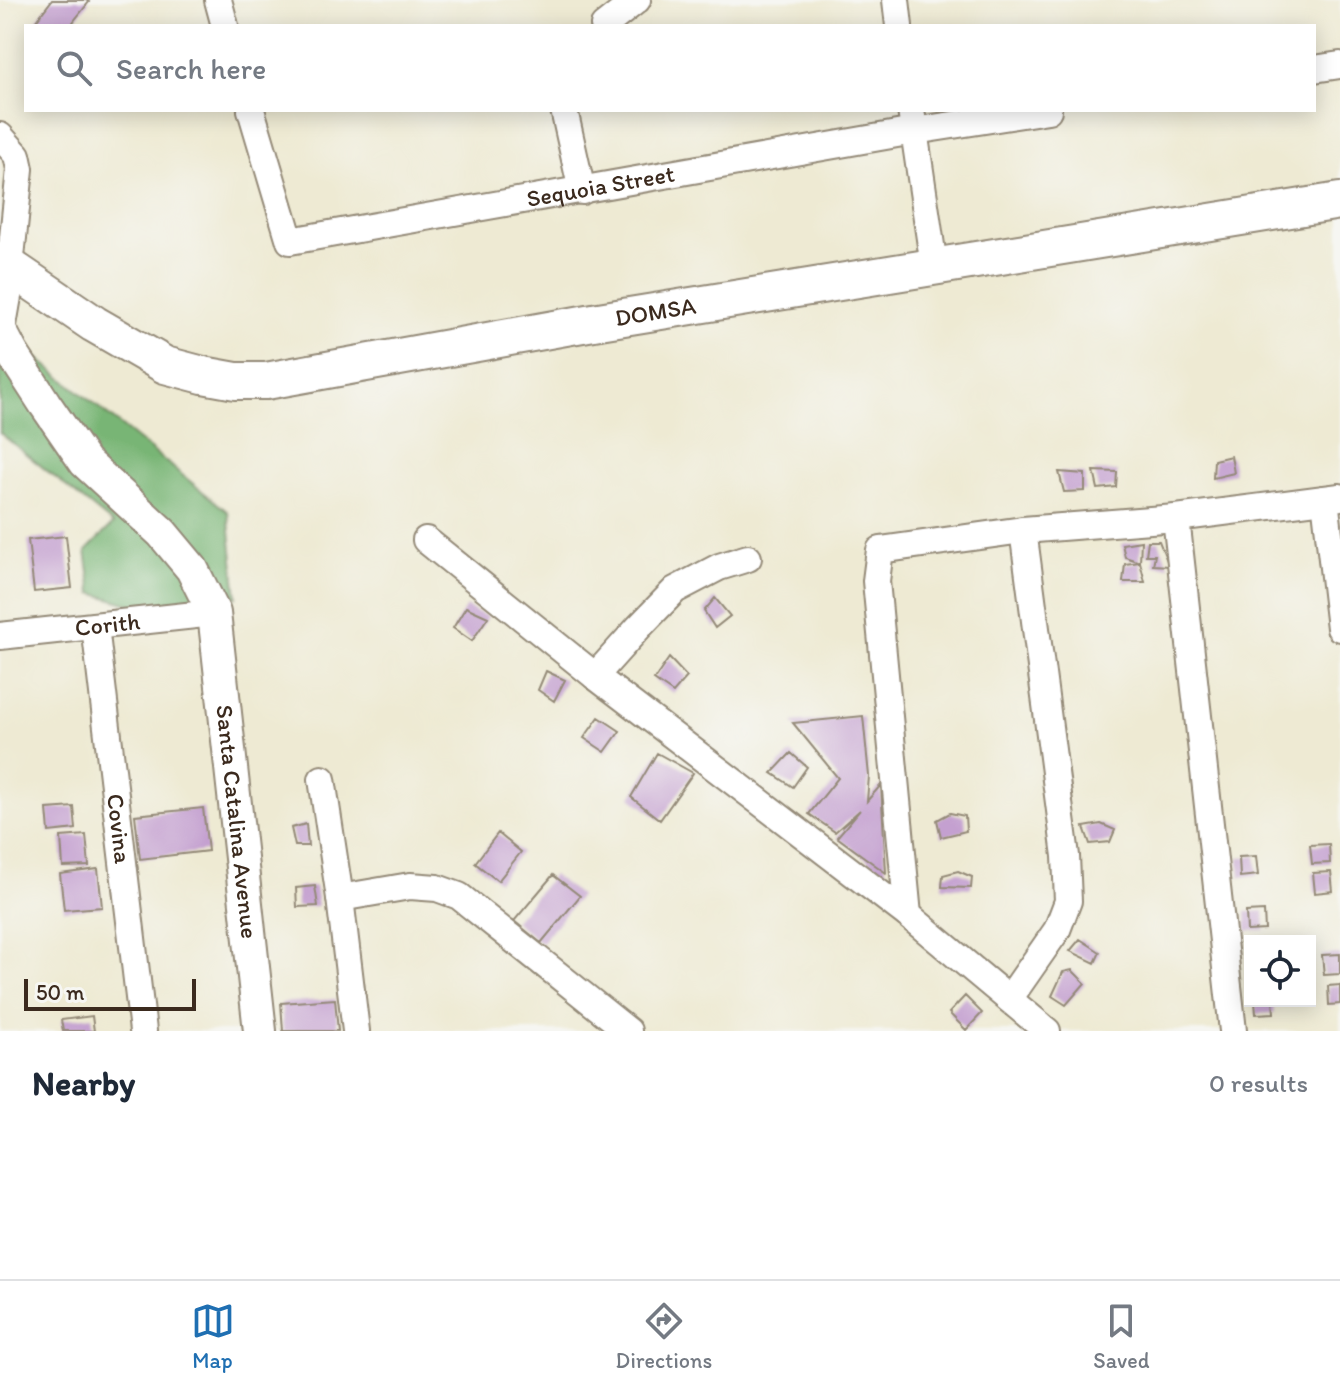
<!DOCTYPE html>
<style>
:root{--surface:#fff;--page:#f2f2f3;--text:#1f2937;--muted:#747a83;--line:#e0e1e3;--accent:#1f6fb2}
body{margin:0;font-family:Itim,sans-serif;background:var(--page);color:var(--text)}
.controls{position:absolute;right:24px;bottom:24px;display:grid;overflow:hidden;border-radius:0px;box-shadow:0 4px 20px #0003}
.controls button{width:72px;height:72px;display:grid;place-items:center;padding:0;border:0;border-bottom:2px solid var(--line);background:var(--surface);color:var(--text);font:40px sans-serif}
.scale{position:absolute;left:24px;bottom:20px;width:172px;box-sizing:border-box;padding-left:8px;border:4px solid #3b2a1e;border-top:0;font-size:22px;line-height:28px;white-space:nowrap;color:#3b2a1e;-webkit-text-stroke:6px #f6f6f2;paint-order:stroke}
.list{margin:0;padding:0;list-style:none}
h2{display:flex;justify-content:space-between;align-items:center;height:104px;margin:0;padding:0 32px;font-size:34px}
h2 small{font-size:26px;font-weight:400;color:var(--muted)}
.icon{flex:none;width:44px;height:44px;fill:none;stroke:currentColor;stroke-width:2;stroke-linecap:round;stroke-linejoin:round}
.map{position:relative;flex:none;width:1340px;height:1031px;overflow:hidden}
.search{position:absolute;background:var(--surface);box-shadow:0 4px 20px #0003;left:24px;right:24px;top:24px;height:88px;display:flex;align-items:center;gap:20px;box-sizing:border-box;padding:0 28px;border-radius:0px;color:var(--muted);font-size:30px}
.sheet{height:248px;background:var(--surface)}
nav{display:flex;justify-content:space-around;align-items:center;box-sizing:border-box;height:112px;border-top:2px solid var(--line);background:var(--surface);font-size:22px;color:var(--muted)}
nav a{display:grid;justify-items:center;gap:4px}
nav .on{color:var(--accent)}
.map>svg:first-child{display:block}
</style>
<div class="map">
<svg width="1340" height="1031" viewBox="0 0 1340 1031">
<rect width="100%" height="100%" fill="#f6f6f2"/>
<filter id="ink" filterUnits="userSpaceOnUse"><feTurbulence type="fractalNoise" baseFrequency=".0125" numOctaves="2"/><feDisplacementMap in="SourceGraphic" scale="16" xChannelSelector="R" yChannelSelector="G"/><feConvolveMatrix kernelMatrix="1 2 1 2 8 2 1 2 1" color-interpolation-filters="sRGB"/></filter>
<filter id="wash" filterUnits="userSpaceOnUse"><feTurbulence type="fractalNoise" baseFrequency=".006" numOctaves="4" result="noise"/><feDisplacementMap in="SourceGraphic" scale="32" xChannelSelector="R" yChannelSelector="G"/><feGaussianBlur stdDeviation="1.8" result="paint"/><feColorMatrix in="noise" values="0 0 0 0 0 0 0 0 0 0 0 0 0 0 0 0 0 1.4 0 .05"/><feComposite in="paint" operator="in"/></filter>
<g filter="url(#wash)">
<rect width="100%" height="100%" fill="#eeead3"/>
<path fill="#78b575" stroke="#5a704a" stroke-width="2" d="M0,328L228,512L237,597L142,608L92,593L86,551L113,524L0,433Z"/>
<g id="blocks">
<path fill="#c4a0d0" d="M52,0H86L89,2L73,22L78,26H32Z
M1231,456L1234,473L1213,478L1214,460Z
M1094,471L1117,472L1116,487L1098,489Z
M1059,472L1085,474V491L1064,492Z
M66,536L72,588L34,592L28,540Z
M1141,541L1140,562L1125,557L1122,544Z
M1148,541H1159L1169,566L1153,565L1155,555H1146Z
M1140,562L1145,582H1123L1125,564Z
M715,598L730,616L715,628L704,611Z
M466,607L488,617L472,641L453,628Z
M669,658L687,677L673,693L654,680Z
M546,671L565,680L554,701L538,690Z
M863,716L869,776L867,801L881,785L886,873L837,837L860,810L835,832L809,814L838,778L793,723Z
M599,717L620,731L605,752L584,738Z
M657,753L693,773L660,820L631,797Z
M791,753L807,767L793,787L772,773Z
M74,807L76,829L49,832L47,809Z
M203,808L208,851L140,859L135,815Z
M950,813L965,816L966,831L941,837L937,820Z
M306,824L308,846H295L291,828Z
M1101,824L1115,830L1110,842L1090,844L1084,827Z
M498,833L521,852L498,881L475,863Z
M86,835L89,866L63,867L61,837Z
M1329,844L1330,863L1312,864L1310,845Z
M1256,856L1258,875L1240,877L1239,857Z
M98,869L102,907L64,910L60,874Z
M958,871L972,877L971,888L942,887L943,875Z
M1331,872L1333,891L1315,893L1313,873Z
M553,875L580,896L541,943L514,921Z
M315,886L318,906L297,907L296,888Z
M1264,911L1265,930L1247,931L1246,912Z
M1080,939L1100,952L1095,963L1070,951Z
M1340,954V974L1324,975L1322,955Z
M1072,970L1085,983L1066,1005L1052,996L1063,972Z
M1340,985V1004L1329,1005L1328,986Z
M965,996L982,1013L966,1030L949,1013Z
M335,999L338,1031H283L281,1003Z
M1255,1001H1273L1274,1013L1256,1014Z
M92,1016L94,1031H63L61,1020Z"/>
</g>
</g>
<g filter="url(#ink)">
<use href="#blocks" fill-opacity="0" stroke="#948a78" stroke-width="2"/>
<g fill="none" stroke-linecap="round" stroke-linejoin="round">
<g stroke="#948a78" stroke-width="30">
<g id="minor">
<path d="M218,0L225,26"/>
<path d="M896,0L899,26"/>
<path d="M604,26L637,0"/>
<path d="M1314,69L1340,65"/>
<path id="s1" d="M251,110L290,241L914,131L1048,110"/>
<path d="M564,110L582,191"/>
<path d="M911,110L934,266"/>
<path d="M0,136L17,155L20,169L10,267"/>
<path d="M1325,499L1340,628"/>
<path d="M1176,518L1233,1031"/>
<path d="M426,540L595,676L908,915L1047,1031"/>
<path id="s2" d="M95,626L143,1031"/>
<path id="s3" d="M0,636L214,613"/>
<path d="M595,676L639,627L675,590L719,567L748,558"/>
<path d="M322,779L340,898L356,1031"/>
<path d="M340,898L410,886L437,888L459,896L628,1031"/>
<path d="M908,915L876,581L880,550L1023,530L1176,518L1340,497"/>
<path d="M1009,999L1057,930L1068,901L1066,856L1023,530"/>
</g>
</g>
<g stroke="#948a78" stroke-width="36">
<g id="tertiary">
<path d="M0,325L10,267"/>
<path id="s4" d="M0,330L12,353L45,404L85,462L162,533L192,569L214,613L260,1031"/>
</g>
</g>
<g stroke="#948a78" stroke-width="40">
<g id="secondary">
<path id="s5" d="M0,260L94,324L165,365L203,375L236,381H266L599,321L1340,201"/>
</g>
</g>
<use href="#minor" stroke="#fff" stroke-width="26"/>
<use href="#tertiary" stroke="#fff" stroke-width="32"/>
<use href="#secondary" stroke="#fff" stroke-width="36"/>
</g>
</g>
<g text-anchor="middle" stroke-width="8" stroke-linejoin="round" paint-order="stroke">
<g font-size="24" fill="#3b2a1e" stroke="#f6f6f2">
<text dy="8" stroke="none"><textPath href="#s1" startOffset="452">Sequoia Street</textPath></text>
<text dy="8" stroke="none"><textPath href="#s5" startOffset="694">DOMSA</textPath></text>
<text dy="8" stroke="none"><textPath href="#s3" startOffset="108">Corith</textPath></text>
<text dy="8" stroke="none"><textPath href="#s4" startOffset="568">Santa Catalina Avenue</textPath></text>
<text dy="8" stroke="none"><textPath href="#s2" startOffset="204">Covina</textPath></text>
</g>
</g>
</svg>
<div class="controls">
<button><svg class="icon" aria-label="locate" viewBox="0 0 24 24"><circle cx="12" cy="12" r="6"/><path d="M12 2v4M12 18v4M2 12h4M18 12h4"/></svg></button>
</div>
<div class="scale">50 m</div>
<div class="search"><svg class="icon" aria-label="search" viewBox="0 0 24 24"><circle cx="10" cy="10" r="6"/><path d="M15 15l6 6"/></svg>Search here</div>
</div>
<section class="sheet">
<h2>Nearby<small>0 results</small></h2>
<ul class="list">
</ul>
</section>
<nav>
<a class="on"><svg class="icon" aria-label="map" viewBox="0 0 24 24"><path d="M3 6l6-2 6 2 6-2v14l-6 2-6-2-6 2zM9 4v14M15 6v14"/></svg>Map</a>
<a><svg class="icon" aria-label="directions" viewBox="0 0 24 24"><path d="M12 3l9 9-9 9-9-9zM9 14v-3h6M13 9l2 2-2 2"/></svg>Directions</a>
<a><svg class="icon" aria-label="saved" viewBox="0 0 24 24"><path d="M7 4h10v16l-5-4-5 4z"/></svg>Saved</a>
</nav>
